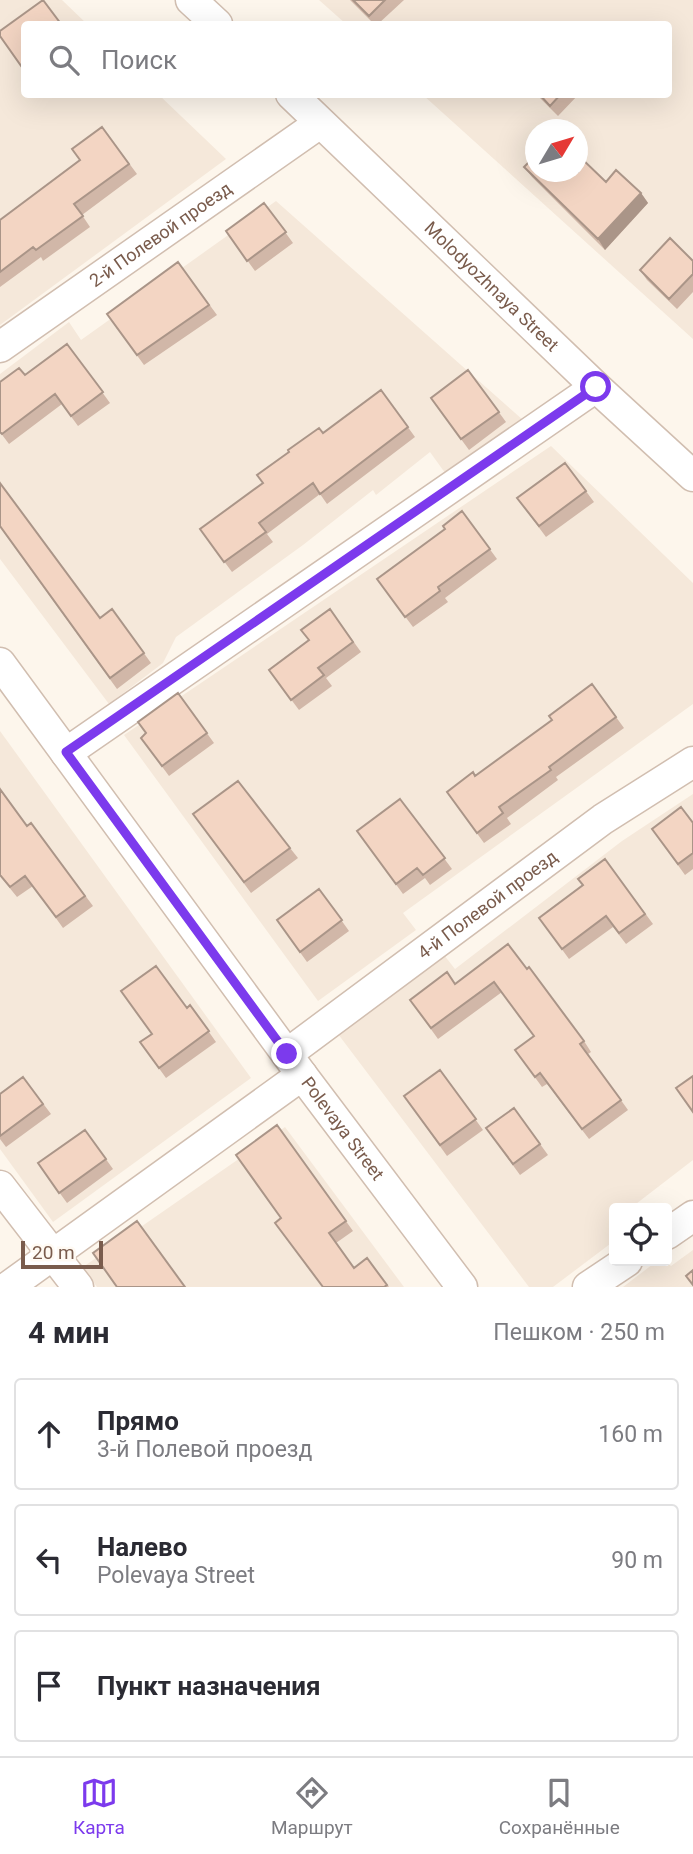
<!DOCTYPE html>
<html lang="ru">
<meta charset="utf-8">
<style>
:root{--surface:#fff;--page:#f7f7f7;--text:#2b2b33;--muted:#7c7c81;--line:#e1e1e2;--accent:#7c3aed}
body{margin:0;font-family:Roboto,sans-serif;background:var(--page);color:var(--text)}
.controls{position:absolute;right:21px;bottom:21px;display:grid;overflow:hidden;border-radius:7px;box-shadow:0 7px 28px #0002}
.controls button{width:63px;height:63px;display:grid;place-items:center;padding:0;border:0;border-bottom:2px solid var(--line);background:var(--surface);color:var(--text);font:35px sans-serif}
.compass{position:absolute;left:525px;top:119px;width:63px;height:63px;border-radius:50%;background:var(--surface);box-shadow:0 7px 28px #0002;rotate:52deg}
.scale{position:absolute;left:21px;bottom:18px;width:82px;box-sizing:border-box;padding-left:7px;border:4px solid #7a5c4d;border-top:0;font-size:19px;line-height:24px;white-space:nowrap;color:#7a5c4d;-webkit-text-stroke:5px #fffaf3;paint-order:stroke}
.stop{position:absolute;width:21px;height:21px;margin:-16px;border:5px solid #7c3aed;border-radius:50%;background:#fff}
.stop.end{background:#7c3aed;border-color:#fff;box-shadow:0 2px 7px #0008}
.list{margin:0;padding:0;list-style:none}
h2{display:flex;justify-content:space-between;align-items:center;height:91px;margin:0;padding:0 28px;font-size:30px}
h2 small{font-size:23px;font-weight:400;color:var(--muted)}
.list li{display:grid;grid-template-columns:46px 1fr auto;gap:21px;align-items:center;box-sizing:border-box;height:112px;margin:0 14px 14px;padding:0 14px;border:2px solid var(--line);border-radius:7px}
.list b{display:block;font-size:26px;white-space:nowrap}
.list p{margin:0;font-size:23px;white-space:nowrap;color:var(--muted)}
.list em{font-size:23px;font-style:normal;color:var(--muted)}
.icon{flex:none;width:38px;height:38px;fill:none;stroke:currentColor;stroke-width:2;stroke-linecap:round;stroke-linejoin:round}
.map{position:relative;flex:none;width:693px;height:1287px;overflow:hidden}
.search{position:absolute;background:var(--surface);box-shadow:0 7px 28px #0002;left:21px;right:21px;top:21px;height:77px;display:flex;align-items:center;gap:18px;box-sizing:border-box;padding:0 24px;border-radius:7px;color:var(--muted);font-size:26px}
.sheet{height:469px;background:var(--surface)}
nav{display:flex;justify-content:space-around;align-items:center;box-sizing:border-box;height:98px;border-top:2px solid var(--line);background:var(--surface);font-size:19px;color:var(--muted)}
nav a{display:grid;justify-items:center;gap:4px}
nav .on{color:var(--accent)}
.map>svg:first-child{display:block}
</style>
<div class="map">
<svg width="693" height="1287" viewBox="0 0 693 1287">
<rect width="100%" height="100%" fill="#fdf6ec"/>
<path fill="#f5e8da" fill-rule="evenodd" d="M0,0H62L87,24H24V94L159,95L226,159L0,325Z
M319,0H693V339L423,95L668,94V24H346ZM536,130H578V172H536Z
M276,201L523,420L448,477L430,452L376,495L373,490L303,545L176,637L163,663L109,704L0,559V374L69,322L81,340Z
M551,446L693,583V704L403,913L416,930L318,1001L124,735Z
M0,731L251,1078L53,1222L0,1149Z
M693,794V1160L632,1207L633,1208H614V1241L553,1287H529L338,1034L444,955L455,969L622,841Z
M285,1127L404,1287H97L83,1267Z
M693,1250V1287H623L657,1261H666L671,1266Z"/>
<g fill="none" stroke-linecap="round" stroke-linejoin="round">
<g stroke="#d1beb0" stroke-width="33">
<g id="minor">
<path d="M191,0L217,24"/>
<path id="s1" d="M291,94L596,387L693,476"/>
<path id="s2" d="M0,347L320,123"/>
<path id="s3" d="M0,663L302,1075L462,1287"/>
<path d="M66,753L596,387"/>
<path id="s4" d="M287,1054L603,819L693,762"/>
<path d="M0,1186L78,1287"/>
<path d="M667,1234L693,1216"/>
<path d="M8,1287L302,1075"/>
<path d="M588,1287L627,1261"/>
</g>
</g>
<use href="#minor" stroke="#fff" stroke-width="30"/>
</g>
<path fill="#d1b7a8" d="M350,0H404L378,24H374Z
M536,94H579L558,116Z
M102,127L137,174L82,215L90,227L43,261L41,257L0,287V220L80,160Z
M524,167L641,193L648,203L605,250L532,177Z
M264,203L293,243L255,271L226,231Z
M693,261V292L677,309L647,280L640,270Z
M178,262L217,315L144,365L107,314Z
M67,344L110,403L78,426L62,404L9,444L0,432L25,375Z
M468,370L506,422L469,450L431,398Z
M381,390L415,437L327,504L320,494L267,534L273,542L232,572L200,529L263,483L323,433Z
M565,463L594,502L546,537L517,498Z
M462,511L497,559L445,598L448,602L413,627L377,579L445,529Z
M0,527L100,618L112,609L151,663L117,689Z
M330,609L361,652L326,678L332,686L299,710L269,670L309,641Z
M592,684L624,728L556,777L558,780L507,818L511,824L484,843L447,792L475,776L552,720Z
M178,693L214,743L169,776L141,738L146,733Z
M0,789L27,826L31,823L93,906L63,928L33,886L17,897L0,876Z
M400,799L452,869L430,885L425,878L403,894L357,831Z
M193,814L290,848L298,858L251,893Z
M693,823V869L685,875L652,829Z
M605,859L653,924L626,944L613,927L569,959L539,918L583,885Z
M319,889L349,931L307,962L277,920Z
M527,969L584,1041L591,1052L588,1054L628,1110L589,1139L547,1084L542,1087L515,1050L534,1036L502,992L438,1039L410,1000L455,984Z
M190,1005L216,1042L166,1078L140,1042Z
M440,1070L483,1130L447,1156L404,1096Z
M23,1077L51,1114L6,1147L0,1139V1094Z
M514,1108L548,1155L520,1175L486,1128Z
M277,1125L353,1231L336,1243L354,1268L367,1258L389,1287H323L281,1218Z
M85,1130L113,1169L67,1203L38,1163Z"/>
<path fill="#aa9588" d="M641,193L648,203L605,250L598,239Z"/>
<path fill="#f3d5c3" stroke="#aa9588" stroke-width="2" d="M43,0L61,24H24V70L0,36V31Z
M353,0H385L369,16Z
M539,94H561L550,106Z
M102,127L129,164L74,204L83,216L36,250L33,247L0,272V220L80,160L72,149Z
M536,155V172H578V155L606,182L616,170L641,193L598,239L524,167Z
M264,203L286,232L247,261L226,231Z
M670,238L693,261V274L669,299L640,270Z
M178,262L209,305L137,355L107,314Z
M67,344L103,392L71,416L55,394L2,434L0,432V382L19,368L25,375Z
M468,370L499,412L461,439L431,398Z
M381,390L408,427L320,494L313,483L259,523L266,532L224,562L200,529L263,483L257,475L289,452L288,450L319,428L323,433Z
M565,463L586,491L539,526L517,498Z
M0,483L100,618L112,609L144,653L110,678L0,526Z
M462,511L490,549L438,587L440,591L405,617L377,579L445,529L443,526Z
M330,609L353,642L318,668L324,675L291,700L269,670L309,640L301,630Z
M592,684L616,717L549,767L551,770L499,807L503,813L477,833L447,792L473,772L475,776L552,720L549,716Z
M178,693L207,733L162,766L141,738L146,733L138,722Z
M238,781L290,848L244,882L193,814Z
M0,789L27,826L31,823L85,896L56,917L25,876L10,887L0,875Z
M400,799L445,858L423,875L417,868L396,884L357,831Z
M681,807L693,823V853L678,864L652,829Z
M605,859L645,914L619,933L606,916L562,949L539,918L583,885L578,879Z
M319,889L342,920L300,952L277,920Z
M508,944L527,969L529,967L584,1041L580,1044L621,1100L582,1129L540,1073L535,1077L515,1050L534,1036L494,982L431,1028L410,1000L447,972L455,984Z
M156,966L187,1008L190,1005L209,1031L159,1068L140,1042L152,1034L121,991Z
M440,1070L476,1119L440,1145L404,1096Z
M693,1076V1112L676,1088Z
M23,1077L43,1104L0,1136V1094Z
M514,1108L540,1144L513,1164L486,1128Z
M277,1125L346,1221L329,1233L354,1268L367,1258L387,1285L384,1287H323L275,1223L281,1218L236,1155Z
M85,1130L106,1159L59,1193L38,1163Z
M137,1221L185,1287H117L93,1253Z
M693,1270V1285L686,1276Z"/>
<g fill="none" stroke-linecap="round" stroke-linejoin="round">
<path stroke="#7c3aed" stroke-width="9" d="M287,1054L66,752L596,387"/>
</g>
<g text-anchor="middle" stroke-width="5" stroke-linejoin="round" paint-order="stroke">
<g font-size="18" fill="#7a5c4d" stroke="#fffaf3">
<text dy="6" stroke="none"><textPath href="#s2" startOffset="196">2-й Полевой проезд</textPath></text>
<text dy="6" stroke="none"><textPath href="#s1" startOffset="278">Molodyozhnaya Street</textPath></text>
<text dy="6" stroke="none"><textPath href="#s4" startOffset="250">4-й Полевой проезд</textPath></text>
<text dy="6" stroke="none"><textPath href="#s3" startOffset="578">Polevaya Street</textPath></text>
</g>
</g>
</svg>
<div class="controls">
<button><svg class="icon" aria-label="locate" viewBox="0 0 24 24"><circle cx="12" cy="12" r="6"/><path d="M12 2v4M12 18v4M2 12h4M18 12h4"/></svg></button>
</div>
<svg class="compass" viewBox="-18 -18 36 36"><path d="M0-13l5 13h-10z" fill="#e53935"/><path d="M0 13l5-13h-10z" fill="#7c7c81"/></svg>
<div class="scale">20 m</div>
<div class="stop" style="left:596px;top:387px"></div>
<div class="stop end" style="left:287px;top:1054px"></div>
<div class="search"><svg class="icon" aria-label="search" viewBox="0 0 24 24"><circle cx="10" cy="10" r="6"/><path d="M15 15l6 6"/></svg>Поиск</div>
</div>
<section class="sheet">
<h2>4 мин<small>Пешком · 250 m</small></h2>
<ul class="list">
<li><svg class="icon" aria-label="ahead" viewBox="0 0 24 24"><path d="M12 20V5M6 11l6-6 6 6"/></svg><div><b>Прямо</b><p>3-й Полевой проезд</p></div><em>160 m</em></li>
<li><svg class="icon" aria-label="left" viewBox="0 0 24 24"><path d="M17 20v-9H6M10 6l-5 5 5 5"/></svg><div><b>Налево</b><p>Polevaya Street</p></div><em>90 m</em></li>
<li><svg class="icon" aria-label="arrive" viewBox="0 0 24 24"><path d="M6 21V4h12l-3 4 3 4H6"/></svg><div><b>Пункт назначения</b></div></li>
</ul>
</section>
<nav>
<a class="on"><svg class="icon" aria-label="map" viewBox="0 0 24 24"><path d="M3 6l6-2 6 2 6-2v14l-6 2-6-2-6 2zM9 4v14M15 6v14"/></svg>Карта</a>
<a><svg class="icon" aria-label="directions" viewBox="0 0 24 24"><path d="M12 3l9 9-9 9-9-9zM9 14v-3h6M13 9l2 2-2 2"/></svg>Маршрут</a>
<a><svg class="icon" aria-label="saved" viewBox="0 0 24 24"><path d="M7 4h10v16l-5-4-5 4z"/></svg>Сохранённые</a>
</nav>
